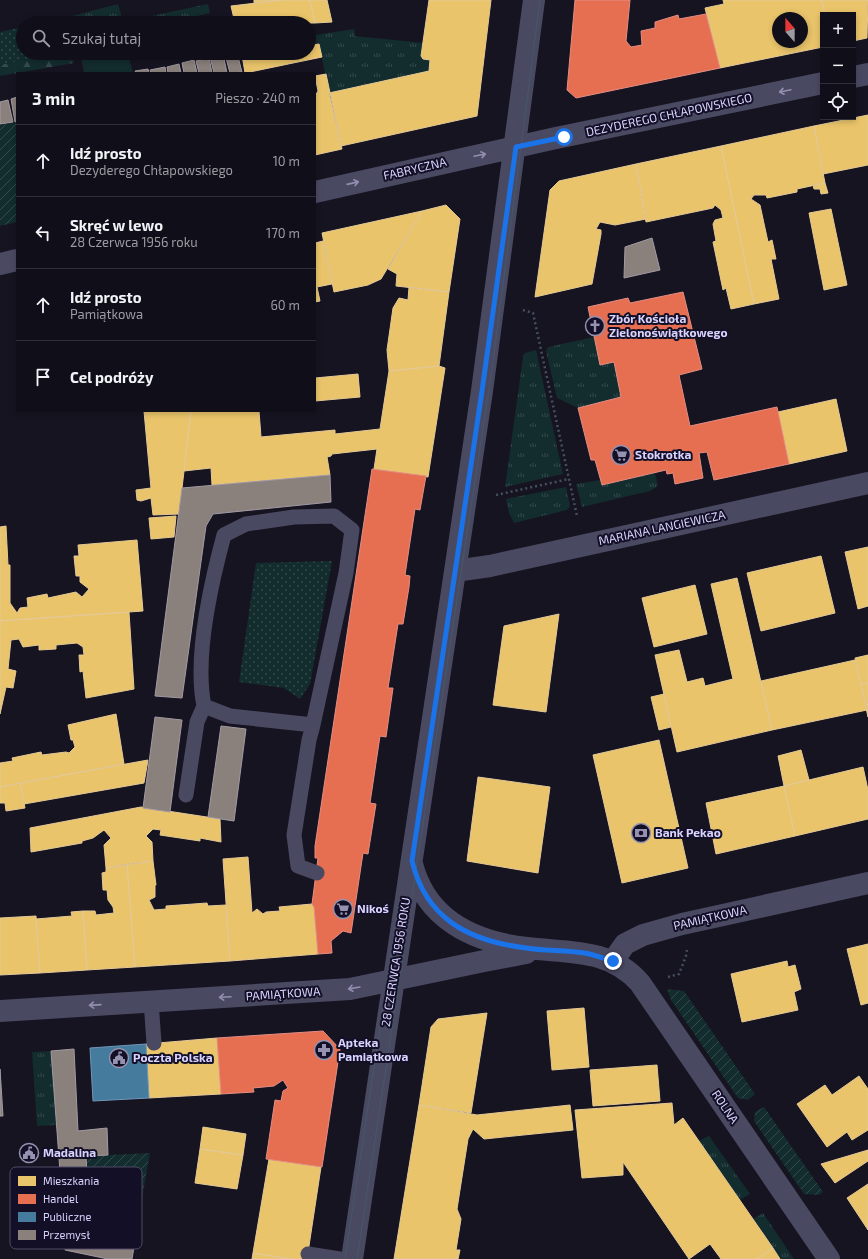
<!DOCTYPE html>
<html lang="pl">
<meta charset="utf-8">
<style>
:root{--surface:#100f19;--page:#191822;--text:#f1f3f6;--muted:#9c9ca2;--line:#302f38}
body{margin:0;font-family:"Exo 2",sans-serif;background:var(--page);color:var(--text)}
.controls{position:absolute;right:12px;top:12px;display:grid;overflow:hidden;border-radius:0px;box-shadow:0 2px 6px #0003}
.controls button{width:36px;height:36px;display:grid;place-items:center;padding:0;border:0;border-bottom:1px solid var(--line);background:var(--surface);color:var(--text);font:20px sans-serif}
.compass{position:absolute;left:772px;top:12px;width:36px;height:36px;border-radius:50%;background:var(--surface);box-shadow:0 2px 6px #0003;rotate:339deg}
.stop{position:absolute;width:12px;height:12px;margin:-9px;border:3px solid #1a73e8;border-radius:50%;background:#fff}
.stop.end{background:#1a73e8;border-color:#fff;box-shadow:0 1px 4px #0008}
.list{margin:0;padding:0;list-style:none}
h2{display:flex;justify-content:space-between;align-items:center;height:52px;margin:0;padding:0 16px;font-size:17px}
h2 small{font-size:13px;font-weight:400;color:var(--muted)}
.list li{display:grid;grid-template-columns:26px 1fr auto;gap:12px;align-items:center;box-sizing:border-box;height:72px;padding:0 16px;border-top:1px solid var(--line)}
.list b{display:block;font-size:15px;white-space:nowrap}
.list p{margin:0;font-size:13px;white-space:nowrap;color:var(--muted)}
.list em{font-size:13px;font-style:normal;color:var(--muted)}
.icon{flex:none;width:22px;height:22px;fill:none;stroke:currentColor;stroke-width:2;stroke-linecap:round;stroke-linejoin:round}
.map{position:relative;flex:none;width:868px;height:1259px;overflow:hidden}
.search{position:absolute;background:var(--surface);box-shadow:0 2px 6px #0003;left:16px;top:16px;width:300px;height:44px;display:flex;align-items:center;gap:10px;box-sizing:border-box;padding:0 14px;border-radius:22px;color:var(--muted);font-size:15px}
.panel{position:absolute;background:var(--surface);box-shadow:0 2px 6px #0003;left:16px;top:72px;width:300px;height:340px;border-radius:0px}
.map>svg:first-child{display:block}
</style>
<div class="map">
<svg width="868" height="1259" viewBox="0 0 868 1259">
<defs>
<pattern id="grass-tufts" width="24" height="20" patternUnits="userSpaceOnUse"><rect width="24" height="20" fill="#132c2d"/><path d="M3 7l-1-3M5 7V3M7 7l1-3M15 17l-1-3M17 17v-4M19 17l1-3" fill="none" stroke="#354a4c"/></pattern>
<pattern id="forest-firs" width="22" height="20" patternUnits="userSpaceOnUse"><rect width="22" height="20" fill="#132c2d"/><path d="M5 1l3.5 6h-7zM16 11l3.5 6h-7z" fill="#354a4c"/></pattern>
<pattern id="park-dots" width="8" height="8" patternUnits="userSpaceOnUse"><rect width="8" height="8" fill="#132c2d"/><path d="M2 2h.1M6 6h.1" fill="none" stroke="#354a4c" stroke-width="1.8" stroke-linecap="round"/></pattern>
<pattern id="garden-furrows" width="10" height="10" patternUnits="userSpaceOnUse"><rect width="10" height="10" fill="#132c2d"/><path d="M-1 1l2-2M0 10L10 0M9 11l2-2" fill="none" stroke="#354a4c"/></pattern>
</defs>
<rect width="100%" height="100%" fill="#161421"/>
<path fill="url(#grass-tufts)" d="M118,4L123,22L208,4L210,13L167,23H73L72,16Z
M354,29L355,36L423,43L421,56L423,59L430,60L429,71L329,93L319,44L309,46V36Z
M594,337L614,362L621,397L578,408L557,398L546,351L548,347Z
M536,350L563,474L505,487L523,357L525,353Z
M655,473L658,486L650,491L582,507L576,484L600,480L602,485Z
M566,487L570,506L567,510L514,523L509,513L506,499Z
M51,1051L56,1125L37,1126L32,1052Z
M709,1136L750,1194L740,1200L698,1141Z
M763,1213L794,1259H780L753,1219Z"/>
<path fill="url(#forest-firs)" d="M56,53H72L74,63L0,76V65Z"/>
<path fill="url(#park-dots)" d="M23,27V53H56L0,65V32Z
M332,561L310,684L300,699L284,688L239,682L256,563Z"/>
<path fill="url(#garden-furrows)" d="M17,122V222L0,226V125Z
M667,989L684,991L755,1094L748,1100L738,1098L671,1000Z
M764,1107L823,1192L819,1195L804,1194L754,1121L755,1112Z
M150,1153L140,1209L123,1207L119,1236L86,1240L84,1208L99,1207L98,1192L88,1193L86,1156Z"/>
<path fill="#132c2d" d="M80,53H128L133,73H84Z"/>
<path fill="#e9c46a" stroke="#e4c997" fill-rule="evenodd" d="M254,0H282L254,3Z
M282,0H310L315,23H235L231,6Z
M310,0H327L332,22L315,23Z
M429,0H491L477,116L341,146L329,93L429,71L430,60L423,59L421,56Z
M723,0H822L825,15H823V47L720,68L705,8L724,4ZM778,18H802V42H778Z
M822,0H868L867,38L853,41V15H825Z
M319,44L322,57L245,73L243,61L277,53H309V46Z
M241,53H261L262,56L243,61Z
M326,74L342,149L315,155V96L318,91L315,76Z
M868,115V165L823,174L814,126Z
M814,126L825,183L797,189V192L767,198L766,195H754L751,199L760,205L768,242L772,240L776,259H771L779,299L754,304L721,146Z
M721,146L754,304L731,309L726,288L723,290L713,242L716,241L713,224L715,220L723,218L721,210L715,205L713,208L646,222L636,164Z
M636,164L646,219L615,225L600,222L596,229L601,230V234L592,284L535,297L550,190L559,181Z
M825,183L828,193L821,194L820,189H814L813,185Z
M446,205L460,219L449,292L396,286L397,274L388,269L422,211Z
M831,209L847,285L824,290L809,213Z
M422,211L381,279L368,285L334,292L322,233Z
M323,241L332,284L317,287L320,301L315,302V243Z
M409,287L449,292L439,366L389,371L387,350L393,308L399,298L408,300Z
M439,366L445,368L428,477L374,469L377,449L332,454L331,456L327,457L330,475L212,485L211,468L184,471L191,411H259L261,437L335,430V434L380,429L389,371Z
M358,374L360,397L315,401V378Z
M836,399L847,451L789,464L778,412Z
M144,411H191L179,514L153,515L151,498L141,501L137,500L136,490L151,488Z
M176,516L174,537L151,539L149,518Z
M6,526L8,565H10V603L17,613L20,608L28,607L27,598L47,594L48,598L76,592L82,597L89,589L80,582V576H76L74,556H79L78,545L137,540L143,611L0,621V527Z
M868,547V606L858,609L845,552Z
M821,556L835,613L761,631L747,573Z
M737,578L772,730L677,752L655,655L679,650L687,682L703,678L705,686L733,679L711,584Z
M695,585L707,634L654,647L642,598Z
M129,612L134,689L86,698L83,671L80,672L79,655H84L83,647L77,643L56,645V649L39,650V645L23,647L19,639L11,640L8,669L16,671L13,688L6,687L0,714V621Z
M559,614L546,712L493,705L504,626Z
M868,655V683L861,685L855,658Z
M855,660L867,710L772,730L761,681Z
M868,683V717L861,685Z
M664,694L671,727L659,730L651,697Z
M116,714L124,764L0,787V763L13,761L12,758L41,752L42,755L66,752L69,753L75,747L73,740H71L68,725Z
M659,740L688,868L622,883L593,755Z
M801,750L809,780L784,786L778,756Z
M148,760L144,783L24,804L20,783Z
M863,767L868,790V819L795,836L784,786Z
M478,777L550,787L538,873L467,861Z
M20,783L25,808L6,811L5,803H0V787Z
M784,786L795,836L716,854L706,803Z
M141,807L220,819L221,842L200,838V841L160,835L161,830L153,829L146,836L152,842L153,861L106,868L104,845L111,838L104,830L93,838L82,841V843L31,852L30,828Z
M248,857L252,913L257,909L263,914L266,912L280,911L279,907L312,904L314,907L318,954L230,961L223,859Z
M153,861L156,885H155V897L149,900L154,910L166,909V906L207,903L208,906L226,905L230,961L135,967L127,864Z
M127,864L135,967L87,970L83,911H95L96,915L114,913L113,907L108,900L107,890H103L102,873L106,872V868Z
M83,911L87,970L40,973L36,919L72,916L71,912Z
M36,916L40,973L0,975V918Z
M868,944V1003L861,1005L847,949Z
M787,961L788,967L795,965L801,989L794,992L798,1010L742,1022L731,974Z
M584,1008L589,1067L552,1070L547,1011Z
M487,1013L471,1113L419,1105L431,1027L438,1019Z
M217,1038L221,1094L149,1098L146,1044Z
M657,1065L660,1101L593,1106L590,1070Z
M859,1076L868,1089V1130L852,1140L847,1132L827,1147L797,1104L825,1085L832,1095Z
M672,1103L674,1125L683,1118L773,1248L757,1259H721L710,1244L689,1259L623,1162V1175L582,1178L575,1110Z
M419,1105L477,1115L570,1105L573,1130L484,1139L473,1129L468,1139L457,1209L461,1219L456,1250H460L458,1259H394Z
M203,1127L246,1134L243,1155L200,1149Z
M200,1149L243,1155L237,1189L195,1183Z
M868,1150V1161L835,1183L821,1164Z
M269,1159L321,1167L307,1259H291L253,1253Z
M868,1184V1230L847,1198Z
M773,1248L780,1259H757Z
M253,1253L291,1259H252Z"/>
<path fill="#e76f51" stroke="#e38d85" d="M575,0H630L626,41L631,47L642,45L641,31L655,28V22L678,15L679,19L706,14L720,68L576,98L567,90Z
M683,292L702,369L679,375L690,426L777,407L789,464L714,480L707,452L699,453L703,478L675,484L673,473L667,474L666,470L602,485L595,460H591L578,408L621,397L614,362L600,365L588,307L628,298L630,303Z
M372,469L426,476L420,510L415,509L405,575L410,576L409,587L403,624H398L388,688H393L386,737L380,736L370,803L376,804L368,854L363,853L351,933L343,931L331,941L332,953L318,954L314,907L312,904L318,858H315V846Z
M323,1031L340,1049L322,1167L266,1159L275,1100L281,1101L283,1091L288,1088L283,1080L274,1086L253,1088L254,1092L221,1094L217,1038Z"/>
<path fill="#457b9d" stroke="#7196ba" d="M146,1044L149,1098L93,1101L90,1048Z"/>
<path fill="#8a817c" stroke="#a29aa3" d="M229,53H237L242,72L230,73L225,54Z
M223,54L227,73H214L210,57Z
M209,58L212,73H199L196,61Z
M194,60L197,73H184L182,63Z
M179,64L181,73H168L167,67Z
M165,67L166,73H151L150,70Z
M148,69L149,73H136L135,71Z
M17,97V121L15,122L11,99Z
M8,100L13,122L0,124V102Z
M652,238L660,270L624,278L625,247Z
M330,475L331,502L213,514L206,526L182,698L155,696L182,488Z
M155,717L182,720L170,812L143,808Z
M221,726L246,729L234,821L208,817Z
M74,1049L78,1131L107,1128L108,1155L59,1158L51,1051Z
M0,1069L3,1116H0Z
M86,1156L88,1193L98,1192L99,1207L84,1208L86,1240L65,1242L59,1158Z
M136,1235L132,1259H108L65,1250V1242Z"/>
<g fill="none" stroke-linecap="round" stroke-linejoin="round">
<path stroke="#44505f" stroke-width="2.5" stroke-dasharray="2 3" stroke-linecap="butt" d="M523,310L533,313L577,516
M496,495L569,479
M668,977L679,974L686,956L687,950"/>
<path stroke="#4a4962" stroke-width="15" d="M313,725L230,716L204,706C194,657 211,583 224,535L246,524L294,517L334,516L352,530L346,573L313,725L309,740L294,835L298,866L317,873
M186,795L197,722L204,706
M151,1001L154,1043
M308,1254L340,1259"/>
<path stroke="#4a4962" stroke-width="22" d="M853,77L868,74
M315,192L556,138L823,83
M0,264L17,260
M455,571L490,566L868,483
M412,864C426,919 473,942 527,948C569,953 609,948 640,983L829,1259
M613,961L625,944L643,935L682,924L868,883
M0,1011L350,989L484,961L526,953
M352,1259L482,391L534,0"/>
<path stroke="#43596b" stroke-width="1" d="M345,1259L399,902
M357,1259L492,369L540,0"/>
</g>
<defs><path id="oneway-shaft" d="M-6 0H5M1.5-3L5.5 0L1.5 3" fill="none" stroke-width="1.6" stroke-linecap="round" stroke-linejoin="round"/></defs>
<g stroke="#928eb0">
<use href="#oneway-shaft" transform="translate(785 91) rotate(168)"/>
<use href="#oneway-shaft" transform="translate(480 155) rotate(-12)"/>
<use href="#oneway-shaft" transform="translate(353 183) rotate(-13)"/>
<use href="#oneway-shaft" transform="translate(354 988) rotate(170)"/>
<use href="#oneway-shaft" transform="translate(225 997) rotate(177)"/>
<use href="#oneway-shaft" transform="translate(95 1005) rotate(176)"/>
</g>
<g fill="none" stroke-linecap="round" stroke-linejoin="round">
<path stroke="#1a73e8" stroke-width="5" d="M564,137L516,147L482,391L412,861C426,919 469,941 526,948C545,951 565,950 584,953C594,954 604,959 613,961"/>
</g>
<defs>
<g id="church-ring" transform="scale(1)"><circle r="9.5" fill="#130f26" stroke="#9591b1" stroke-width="1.5"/><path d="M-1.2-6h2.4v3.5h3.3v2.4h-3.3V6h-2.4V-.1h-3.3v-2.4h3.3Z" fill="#9591b1"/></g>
<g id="supermarket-ring" transform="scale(1)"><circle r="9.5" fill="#130f26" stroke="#9591b1" stroke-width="1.5"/><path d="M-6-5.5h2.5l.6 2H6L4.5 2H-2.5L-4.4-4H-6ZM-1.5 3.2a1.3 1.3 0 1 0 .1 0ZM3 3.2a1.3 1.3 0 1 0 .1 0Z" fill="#9591b1"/></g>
<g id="bank-ring" transform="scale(1)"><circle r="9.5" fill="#130f26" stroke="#9591b1" stroke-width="1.5"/><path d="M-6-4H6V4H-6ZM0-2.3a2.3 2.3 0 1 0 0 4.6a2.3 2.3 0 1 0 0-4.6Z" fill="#9591b1"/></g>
<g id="pharmacy-ring" transform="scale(1)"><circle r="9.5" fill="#130f26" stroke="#9591b1" stroke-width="1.5"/><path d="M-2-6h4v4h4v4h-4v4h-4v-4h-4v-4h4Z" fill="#9591b1"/></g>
<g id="civic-ring" transform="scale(1)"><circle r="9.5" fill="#130f26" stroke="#9591b1" stroke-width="1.5"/><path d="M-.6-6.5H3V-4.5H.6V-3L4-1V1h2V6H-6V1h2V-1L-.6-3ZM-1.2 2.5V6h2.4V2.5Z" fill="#9591b1"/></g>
</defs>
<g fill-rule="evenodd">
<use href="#church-ring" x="595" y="326"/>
<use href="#supermarket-ring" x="621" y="455"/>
<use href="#bank-ring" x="641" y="833"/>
<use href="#supermarket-ring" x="343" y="909"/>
<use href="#pharmacy-ring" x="324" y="1050"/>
<use href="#civic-ring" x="119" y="1058"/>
<use href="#civic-ring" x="29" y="1153"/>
</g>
<g text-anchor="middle" stroke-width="4" stroke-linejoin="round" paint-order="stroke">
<g font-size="12" fill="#d9d4ff" stroke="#130f26">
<text transform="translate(669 115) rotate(-12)" y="4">DEZYDEREGO CHŁAPOWSKIEGO</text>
<text transform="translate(415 169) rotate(-13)" y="4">FABRYCZNA</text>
<text transform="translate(662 528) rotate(-12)" y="4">MARIANA LANGIEWICZA</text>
<text transform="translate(710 918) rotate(-13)" y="4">PAMIĄTKOWA</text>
<text transform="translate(396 962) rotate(-81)" y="4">28 CZERWCA 1956 ROKU</text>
<text transform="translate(283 994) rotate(-4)" y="4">PAMIĄTKOWA</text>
<text transform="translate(725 1107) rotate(56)" y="4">ROLNA</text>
</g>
<g font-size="12" font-weight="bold" fill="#d9d4ff" stroke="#130f26" text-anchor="start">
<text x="609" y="323">Zbór Kościoła<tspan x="609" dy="14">Zielonoświątkowego</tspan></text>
<text x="635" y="459">Stokrotka</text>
<text x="655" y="837">Bank Pekao</text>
<text x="357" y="913">Nikoś</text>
<text x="338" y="1047">Apteka<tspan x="338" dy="14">Pamiątkowa</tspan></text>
<text x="133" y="1062">Poczta Polska</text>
<text x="43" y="1157">Madalina</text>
</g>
</g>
<rect x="10" y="1167" width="132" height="82" rx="6" fill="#130f26" stroke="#4e4a67" stroke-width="1"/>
<rect x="18" y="1176" width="18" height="10" fill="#e9c46a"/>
<rect x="18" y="1194" width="18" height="10" fill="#e76f51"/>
<rect x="18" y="1212" width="18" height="10" fill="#457b9d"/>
<rect x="18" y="1230" width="18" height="10" fill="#8a817c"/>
<g font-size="11" fill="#d9d4ff">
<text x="43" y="1185">Mieszkania</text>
<text x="43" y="1203">Handel</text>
<text x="43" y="1221">Publiczne</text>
<text x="43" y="1239">Przemysł</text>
</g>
</svg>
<div class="controls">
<button>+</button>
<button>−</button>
<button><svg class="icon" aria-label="locate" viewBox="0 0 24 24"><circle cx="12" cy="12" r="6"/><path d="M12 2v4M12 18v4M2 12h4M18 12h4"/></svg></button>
</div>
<svg class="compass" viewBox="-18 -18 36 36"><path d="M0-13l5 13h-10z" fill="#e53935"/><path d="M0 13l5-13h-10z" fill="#9c9ca2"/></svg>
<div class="stop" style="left:564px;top:137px"></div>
<div class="stop end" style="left:613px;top:961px"></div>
<div class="search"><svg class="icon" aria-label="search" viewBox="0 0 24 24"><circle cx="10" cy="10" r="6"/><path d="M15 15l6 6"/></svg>Szukaj tutaj</div>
<section class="panel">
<h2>3 min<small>Pieszo · 240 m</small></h2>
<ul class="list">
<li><svg class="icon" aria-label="ahead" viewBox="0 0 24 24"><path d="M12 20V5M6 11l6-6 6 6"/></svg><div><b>Idź prosto</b><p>Dezyderego Chłapowskiego</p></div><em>10 m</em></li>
<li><svg class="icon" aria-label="left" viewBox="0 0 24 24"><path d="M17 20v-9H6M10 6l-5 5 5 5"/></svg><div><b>Skręć w lewo</b><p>28 Czerwca 1956 roku</p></div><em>170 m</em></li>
<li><svg class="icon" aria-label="ahead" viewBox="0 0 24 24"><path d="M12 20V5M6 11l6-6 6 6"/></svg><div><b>Idź prosto</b><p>Pamiątkowa</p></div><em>60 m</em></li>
<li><svg class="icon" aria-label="arrive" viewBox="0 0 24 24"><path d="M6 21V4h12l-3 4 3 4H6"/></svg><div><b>Cel podróży</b></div></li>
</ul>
</section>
</div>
